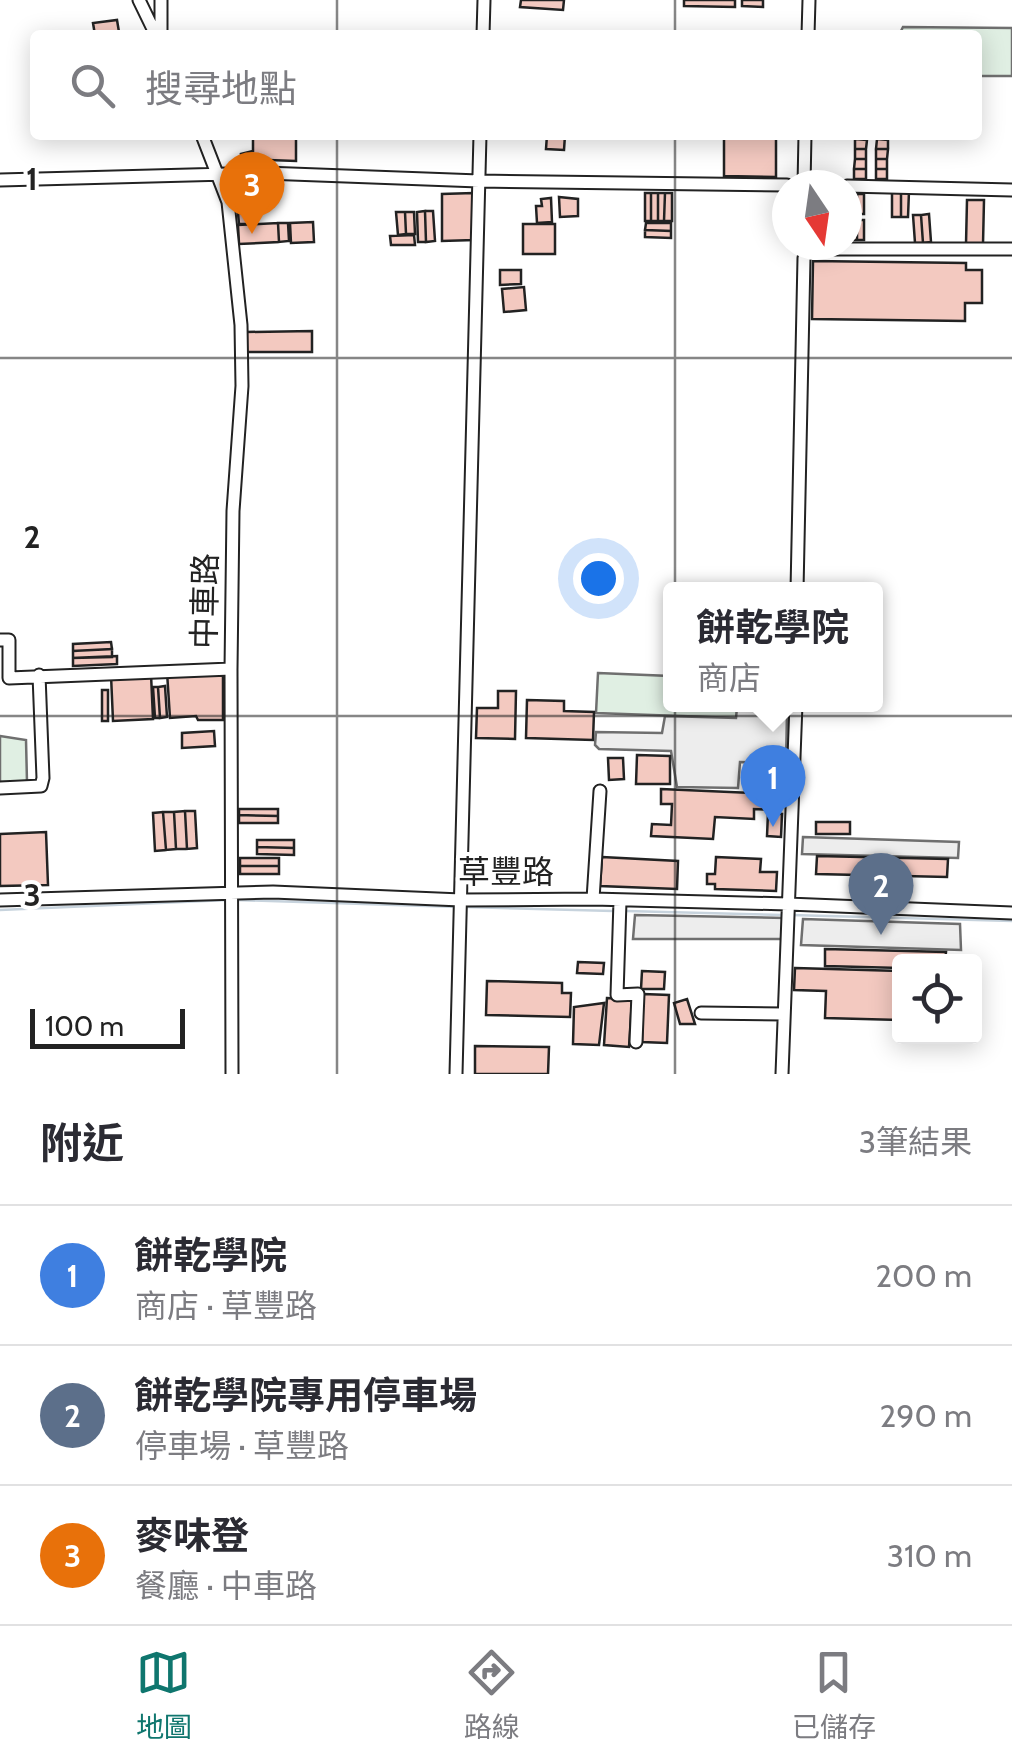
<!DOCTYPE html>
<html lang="zh-TW">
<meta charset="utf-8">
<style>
:root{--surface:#fff;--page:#f2f2f3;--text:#2b2b33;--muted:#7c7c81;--line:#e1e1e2;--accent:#0f766e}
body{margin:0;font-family:Cabin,"Noto Sans TC",sans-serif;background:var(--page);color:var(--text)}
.controls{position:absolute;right:30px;bottom:30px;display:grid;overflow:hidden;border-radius:10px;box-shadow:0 5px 25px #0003}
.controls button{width:90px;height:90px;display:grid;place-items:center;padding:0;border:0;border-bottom:2px solid var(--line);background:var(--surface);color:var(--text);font:50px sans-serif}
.compass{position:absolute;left:772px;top:170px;width:90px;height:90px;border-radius:50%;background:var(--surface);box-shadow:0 5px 25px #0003;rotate:167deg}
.scale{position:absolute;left:30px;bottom:25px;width:155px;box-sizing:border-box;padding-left:10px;border:5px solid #222;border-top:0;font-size:28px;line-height:35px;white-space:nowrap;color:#222;-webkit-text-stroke:8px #fff;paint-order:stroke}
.you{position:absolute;left:598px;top:578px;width:35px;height:35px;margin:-25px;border:8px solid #fff;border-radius:50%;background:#1a73e8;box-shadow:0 0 0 15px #1a73e833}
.badge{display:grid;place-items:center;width:65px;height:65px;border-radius:50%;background:var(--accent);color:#fff;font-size:32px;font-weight:700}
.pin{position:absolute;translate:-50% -82px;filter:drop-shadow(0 2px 5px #0008)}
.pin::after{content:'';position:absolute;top:52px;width:35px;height:30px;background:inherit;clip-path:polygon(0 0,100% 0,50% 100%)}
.popup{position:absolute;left:663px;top:582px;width:220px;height:130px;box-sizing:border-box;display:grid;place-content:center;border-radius:10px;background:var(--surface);filter:drop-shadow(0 2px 8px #0005);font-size:32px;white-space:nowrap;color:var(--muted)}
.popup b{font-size:38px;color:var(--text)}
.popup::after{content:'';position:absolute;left:50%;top:100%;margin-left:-20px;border:20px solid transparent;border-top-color:var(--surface)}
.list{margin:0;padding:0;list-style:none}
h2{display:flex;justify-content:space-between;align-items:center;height:130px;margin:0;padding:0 40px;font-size:42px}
h2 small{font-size:32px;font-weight:400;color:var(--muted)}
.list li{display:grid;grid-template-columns:65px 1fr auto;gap:30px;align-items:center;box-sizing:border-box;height:140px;padding:0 40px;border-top:2px solid var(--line)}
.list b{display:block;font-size:38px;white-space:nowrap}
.list p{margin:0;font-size:32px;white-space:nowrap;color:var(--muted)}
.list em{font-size:32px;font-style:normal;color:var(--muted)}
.icon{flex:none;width:55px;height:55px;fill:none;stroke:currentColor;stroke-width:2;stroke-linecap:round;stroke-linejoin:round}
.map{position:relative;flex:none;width:1012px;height:1074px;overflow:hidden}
.search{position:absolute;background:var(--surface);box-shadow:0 5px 25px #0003;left:30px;right:30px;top:30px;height:110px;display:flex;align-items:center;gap:25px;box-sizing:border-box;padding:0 35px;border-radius:10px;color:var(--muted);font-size:38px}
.sheet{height:550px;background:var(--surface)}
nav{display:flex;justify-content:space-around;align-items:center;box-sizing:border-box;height:140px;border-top:2px solid var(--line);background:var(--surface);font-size:28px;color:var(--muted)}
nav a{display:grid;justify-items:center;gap:5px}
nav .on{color:var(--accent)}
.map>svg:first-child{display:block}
</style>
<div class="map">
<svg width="1012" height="1074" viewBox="0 0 1012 1074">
<rect width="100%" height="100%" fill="#fff"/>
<path fill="#e0efe3" stroke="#6f6f6f" stroke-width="2.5" d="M903,27L1012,28V76H977V35H899Z
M598,673L670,676V704L737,705V718L596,713Z
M0,736L26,740L27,782H0Z"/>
<path fill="#ededed" stroke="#6f6f6f" stroke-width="2.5" d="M737,708L787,711L786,763L740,762L738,788L677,787L671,751L599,749L595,745L596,732L662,733L665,716L736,718Z
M803,837L959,842L958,858L802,854Z
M635,915L786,918V939H633Z
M803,919L960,924L961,950L801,945Z"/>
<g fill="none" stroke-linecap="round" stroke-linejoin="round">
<path stroke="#c7d3dd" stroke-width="2.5" d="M236,900L458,907
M466,907L613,911
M0,910L228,900
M626,911L783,915
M791,915L1012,921"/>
</g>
<path fill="#f3c9c0" stroke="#222" stroke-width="2.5" d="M521,0H564L563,10L520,7Z
M684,0H735V7L684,6Z
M742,0H763V7L742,6Z
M117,20L119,32L95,35L93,23Z
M296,135V161L242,159L241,154L253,151V136Z
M547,135H565L564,150L546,149Z
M724,135H776V177L724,176Z
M855,139L867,140L866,149H855Z
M877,139L888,140V149H876Z
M855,149H866V159H855Z
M876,149H888L887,159H876Z
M855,159H866V169H854Z
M876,159H887V169H876Z
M854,169H866V179H854Z
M876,169H887V179H876Z
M892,191H901V217H892Z
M901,191H909L908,217H901Z
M473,193L474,240L442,241V194Z
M645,193H651V221H645Z
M651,193H658V221H651Z
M658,193H665L664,221H658Z
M665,193H672V221H664Z
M850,194H857V214H850Z
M857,194H864V214H857Z
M559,197L578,199V216L560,217Z
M551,198L552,222L537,223L536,206H542L541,199Z
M967,200H984L983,244H966Z
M425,211H433L435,241L426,242Z
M425,211L426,242H418L417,212Z
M396,212H405L406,234L398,235Z
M405,212H414L415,234H406Z
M238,213H248L249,224H239Z
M929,214L931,242L923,243L921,215Z
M913,215H921L923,243H915Z
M850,220H857V240H850Z
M857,220H864V240H857Z
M313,222L314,242L291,243L290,223Z
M278,223H288L289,241L279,242Z
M278,223L279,242L239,244L238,225Z
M646,223H671V231L645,230Z
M523,224H555V254H523Z
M645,230L671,231V238L645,237Z
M414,235L415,245H391L390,236Z
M813,261L966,263V270H982V303H965V321L812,319Z
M500,270H521V284L500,285Z
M524,287L526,310L504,312L502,289Z
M312,331V352H246V332Z
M111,642L112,649L73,651V644Z
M112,649V657L73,658V651Z
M117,656V664L73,666V658Z
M167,672H219L223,676V720H198L196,716L170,718Z
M151,674L153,719L113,721L111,675Z
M165,686L167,717L160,718L158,687Z
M153,687H158L160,718H155Z
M102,690H108V721H102Z
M498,691H516L515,739L476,738L477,708H498Z
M527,700L564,701V711L594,712L593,740L526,738Z
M214,731L215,746L182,748V733Z
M637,755L670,756V784H636Z
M608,758H623L624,779L609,780Z
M745,766L765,767V783L745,782Z
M661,789L775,794L774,810L754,809V819L715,817L713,839L651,836L652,824L671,825L672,804H661Z
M239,809H278V816L239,815Z
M185,811L187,849H176L174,812Z
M185,811H195L197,848L187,849Z
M163,812L166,850L155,851L153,813Z
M163,812H174L176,849L166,850Z
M768,813L782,814L781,837L767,836Z
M239,815L278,816V823H239Z
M816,822H850V834H816Z
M46,832L48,885L0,886V834Z
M257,840H294V848L257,847Z
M257,847L294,848V855L257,854Z
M817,856L948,859L947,877L816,874Z
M602,857L678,861L677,889L600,886Z
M716,857L761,859L760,872H777L776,891L715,889V884H707V874H715Z
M240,858H279V866H240Z
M240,866H279V874H240Z
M825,949L946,952L945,962H900V968L825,966Z
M578,962L604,963L603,974L577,973Z
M795,968L900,971V1020L825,1018L826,991L794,990Z
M642,971L665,972L664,989H641Z
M487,981L562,983V993H571L570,1017L486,1015Z
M643,994L669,995L667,1043L642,1042Z
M607,998L632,1000L629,1047L604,1045Z
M687,999L695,1024H680L674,1003Z
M604,1003L599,1045L573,1044L574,1007Z
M475,1046L549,1047L548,1074H475Z"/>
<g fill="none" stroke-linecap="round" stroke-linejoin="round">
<g stroke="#222" stroke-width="15">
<path id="minor" d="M139,0L156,35
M161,0V35
M483,35L484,0
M808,35L809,0
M202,135L228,202L241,325L242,386L233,511L231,669L232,1074
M0,180L265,173L479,181L787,185
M804,185L805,135
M847,186L1012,190
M797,590L804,258L810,249H1012
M0,640H9V678L231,669
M0,788L41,786L43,778L39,675
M593,899L600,791
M0,900L273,892L461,900L593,899L788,904L1012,913
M620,901L617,995L638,994L636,1042
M701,1013L784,1014
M456,1074L480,135
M782,1074L796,704"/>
</g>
<use href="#minor" stroke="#fff" stroke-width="11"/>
</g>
<path fill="none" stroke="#222" stroke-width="2.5" stroke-opacity="0.55" d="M337,0V35M675,0V35M337,135V1074M675,135V1074M0,358H1012M0,716H1012"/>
<g text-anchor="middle" stroke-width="8" stroke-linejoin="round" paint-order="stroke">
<g font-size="32" fill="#222" stroke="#fff">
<text transform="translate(205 601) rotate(-89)" y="11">中車路</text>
<text x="506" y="883">草豐路</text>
</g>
</g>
<g font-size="32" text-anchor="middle" font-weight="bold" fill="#222" stroke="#fff" stroke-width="8" stroke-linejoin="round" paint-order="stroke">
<text x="32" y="190">1</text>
<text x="32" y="548">2</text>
<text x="32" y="906">3</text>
</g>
</svg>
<div class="controls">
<button><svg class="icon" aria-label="locate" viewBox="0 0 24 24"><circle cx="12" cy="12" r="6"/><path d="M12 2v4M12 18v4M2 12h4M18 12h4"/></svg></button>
</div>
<svg class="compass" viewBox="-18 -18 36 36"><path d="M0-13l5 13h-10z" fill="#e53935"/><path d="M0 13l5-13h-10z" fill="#7c7c81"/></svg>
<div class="scale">100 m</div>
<div class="you"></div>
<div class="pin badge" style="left:773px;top:827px;background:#3f7fe0">1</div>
<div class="popup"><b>餅乾學院</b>商店</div>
<div class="pin badge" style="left:881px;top:935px;background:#5c6f8a">2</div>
<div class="pin badge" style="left:252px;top:234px;background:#e8710a">3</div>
<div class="search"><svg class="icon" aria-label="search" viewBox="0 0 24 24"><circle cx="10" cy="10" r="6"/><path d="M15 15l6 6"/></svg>搜尋地點</div>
</div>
<section class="sheet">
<h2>附近<small>3筆結果</small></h2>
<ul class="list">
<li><span class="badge" style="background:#3f7fe0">1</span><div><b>餅乾學院</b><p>商店 · 草豐路</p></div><em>200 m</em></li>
<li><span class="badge" style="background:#5c6f8a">2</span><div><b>餅乾學院專用停車場</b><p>停車場 · 草豐路</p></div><em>290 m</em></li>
<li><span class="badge" style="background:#e8710a">3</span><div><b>麥味登</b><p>餐廳 · 中車路</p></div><em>310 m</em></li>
</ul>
</section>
<nav>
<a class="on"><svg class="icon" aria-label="map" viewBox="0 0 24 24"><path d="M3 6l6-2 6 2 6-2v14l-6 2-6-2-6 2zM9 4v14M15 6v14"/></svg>地圖</a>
<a><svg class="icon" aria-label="directions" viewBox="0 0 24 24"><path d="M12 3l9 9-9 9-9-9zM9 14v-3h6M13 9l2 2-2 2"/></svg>路線</a>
<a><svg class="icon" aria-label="saved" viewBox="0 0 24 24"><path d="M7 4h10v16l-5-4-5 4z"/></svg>已儲存</a>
</nav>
